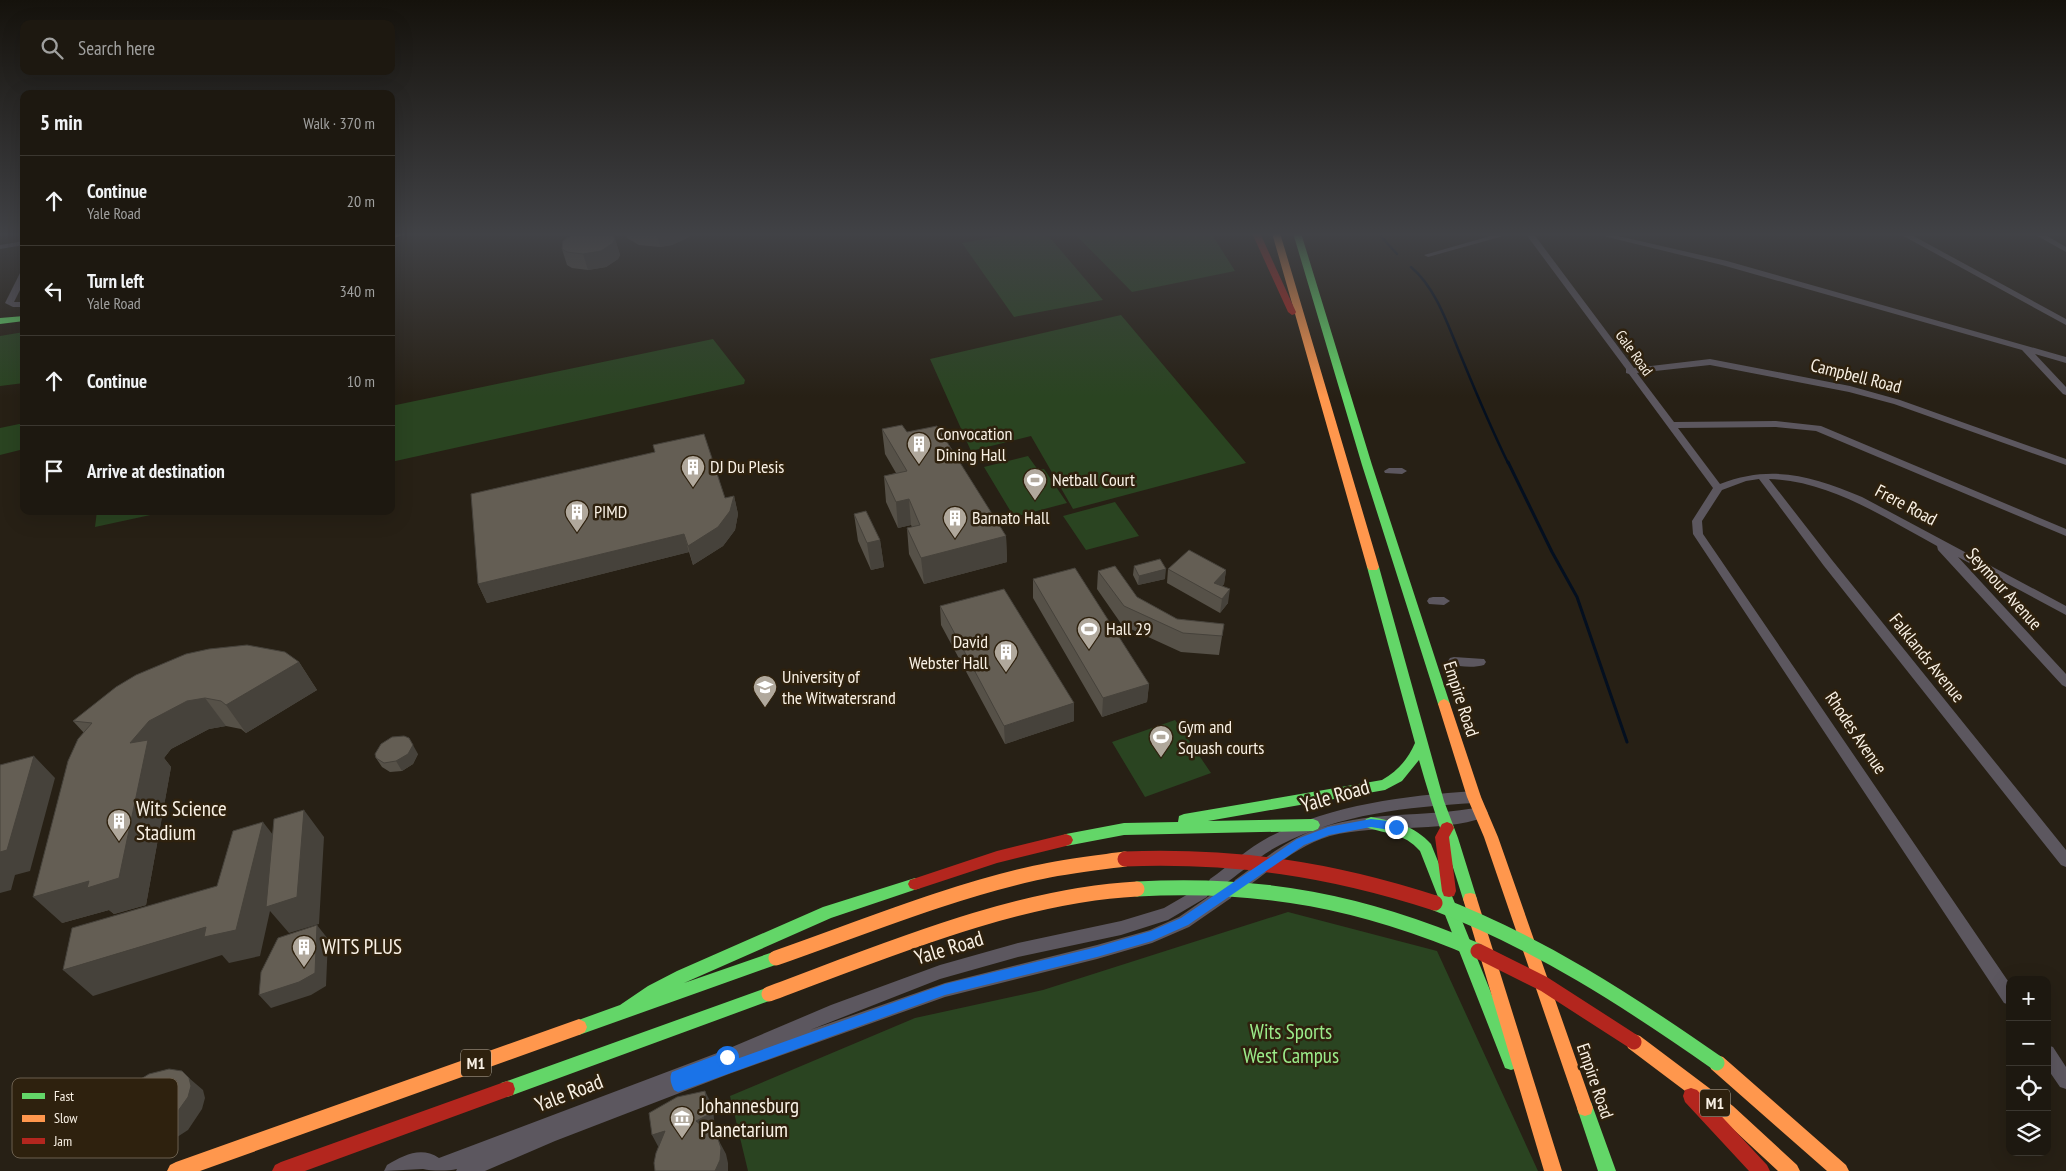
<!DOCTYPE html>
<meta charset="utf-8">
<style>
:root{--surface:#1d1810;--page:#2a251e;--text:#f1f3f6;--muted:#a0a09f;--line:#3b3730}
body{margin:0;font-family:"PT Sans Narrow",sans-serif;background:var(--page);color:var(--text)}
.controls{position:absolute;right:15px;bottom:15px;display:grid;overflow:hidden;border-radius:10px;box-shadow:0 5px 20px #0002}
.controls button{width:45px;height:45px;display:grid;place-items:center;padding:0;border:0;border-bottom:1px solid var(--line);background:var(--surface);color:var(--text);font:25px sans-serif}
.stop{position:absolute;width:15px;height:15px;margin:-11px;border:4px solid #1a73e8;border-radius:50%;background:#fff}
.stop.end{background:#1a73e8;border-color:#fff;box-shadow:0 1px 5px #0008}
.list{margin:0;padding:0;list-style:none}
h2{display:flex;justify-content:space-between;align-items:center;height:65px;margin:0;padding:0 20px;font-size:21px}
h2 small{font-size:16px;font-weight:400;color:var(--muted)}
.list li{display:grid;grid-template-columns:32px 1fr auto;gap:15px;align-items:center;box-sizing:border-box;height:90px;padding:0 20px;border-top:1px solid var(--line)}
.list b{display:block;font-size:19px;white-space:nowrap}
.list p{margin:0;font-size:16px;white-space:nowrap;color:var(--muted)}
.list em{font-size:16px;font-style:normal;color:var(--muted)}
.icon{flex:none;width:28px;height:28px;fill:none;stroke:currentColor;stroke-width:2;stroke-linecap:round;stroke-linejoin:round}
.map{position:relative;flex:none;width:2066px;height:1171px;overflow:hidden}
.search{position:absolute;background:var(--surface);box-shadow:0 5px 20px #0002;left:20px;top:20px;width:375px;height:55px;display:flex;align-items:center;gap:12px;box-sizing:border-box;padding:0 18px;border-radius:10px;color:var(--muted);font-size:19px}
.panel{position:absolute;background:var(--surface);box-shadow:0 5px 20px #0002;left:20px;top:90px;width:375px;height:425px;border-radius:10px}
.map>svg:first-child{display:block}
</style>
<div class="map">
<svg width="2066" height="1171" viewBox="0 0 2066 1171">
<rect width="100%" height="100%" fill="#272015"/>
<path fill="#2a4421" d="M1017,233H1046L1103,300L1014,317L962,243Z
M1074,233H1211L1235,271L1132,292Z
M1121,315L1246,463L1073,509L1031,436L971,451L930,359Z
M24,332V383L0,386V336Z
M713,339L745,380L744,384L391,462V406Z
M24,423V449L0,455V428Z
M1028,456L1038,470L1044,469L1067,503L1014,517L984,467Z
M1115,502L1139,536L1086,550L1063,516Z
M97,511H169L95,527Z
M1175,720L1211,773L1145,797L1112,742Z
M1288,912L1437,951L1538,1171H748L730,1096L915,1018L1043,990Z"/>
<g fill="none" stroke-linecap="round" stroke-linejoin="round">
<path stroke="#040f1f" stroke-width="2.5" d="M1378,233L1397,254
M1411,267C1438,290 1449,329 1463,361C1477,395 1492,430 1508,463"/>
<path stroke="#040f1f" stroke-width="3" d="M1508,462L1552,552L1577,597L1627,742"/>
<path fill="#5c575f" fill-rule="evenodd" d="M1501,233H1514L1428,257L1424,255Z
M1525,233H1533L1634,368L1710,359L1850,386L1900,400L2066,459V465L1894,404L1849,392L1710,365L1637,373L1674,422L1776,421L1821,426L2066,529V536L1816,431L1776,427L1678,428L1720,484C1772,464 1812,476 1862,497L2066,606V615L1958,557L2066,674V687L2062,685L1938,550L1937,546C1885,518 1831,481 1769,479L1832,560L2066,850V867L2061,865L1824,566L1759,479L1746,481L1722,490L1702,521L1703,534L2010,984V1005L2004,1003L1693,534L1692,521L1713,488L1629,374L1626,373V369Z
M1591,233H1605L1727,261L2066,357V363L2035,354L2066,387V395L2063,394L2022,350L1722,265Z
M1898,233H1908L2066,319V325Z
M2032,233H2042L2066,247V252Z
M24,241V245L0,249V245Z
M21,271H24V282L14,302H24V307H13L5,303Z
M1389,468H1402L1407,471L1402,474L1385,473L1384,471Z
M1433,597H1444L1450,601L1444,605L1429,604L1427,601L1429,598Z
M1454,657L1484,659L1486,662L1484,665C1475,668 1459,667 1450,664L1448,661L1450,658Z
M1474,791L1479,793L1481,797L1479,801L1474,803C1407,807 1340,814 1280,845C1258,856 1240,874 1220,887L1215,889L1210,887L1208,883L1210,879C1230,865 1248,848 1269,837C1333,804 1404,796 1474,791Z
M1481,807L1486,809L1488,813L1486,817C1436,834 1381,823 1330,836C1298,845 1271,870 1245,888L1240,890L1235,888L1233,884L1235,880C1260,862 1284,842 1312,831C1365,810 1425,818 1481,807Z
M1202,886L1207,887L1209,892L1207,897L1168,920L1121,935L1018,957L940,979L810,1030L945,983L1097,945L1150,930L1179,917L1221,888L1226,887L1231,888L1233,893L1231,898L1189,927L1152,943L1097,959L945,997L729,1074L555,1141L485,1171H456L457,1169C448,1171 432,1171 423,1169L384,1171L387,1165C404,1155 421,1146 439,1158L725,1050L831,1005L940,965L1018,943L1121,921L1164,908Z
M2047,1045L2053,1047L2066,1067V1089L2060,1087L2047,1068Z"/>
<path fill="#63d668" fill-rule="evenodd" d="M1293,233H1301L1372,465L1450,704L1448,707H1440L1438,704L1362,465Z
M24,316V321L0,324V318Z
M1373,563L1379,567L1444,801L1458,838L1477,899L1475,904L1470,905L1465,904L1463,899C1449,853 1432,807 1419,760L1402,781L1385,790L1208,821L1313,819L1318,821L1320,825L1318,829L1313,831L1124,835L1066,846L1061,844L1059,840L1061,836L1066,834L1124,823L1178,822L1179,816L1184,814L1382,780C1398,771 1408,759 1415,743L1367,567Z
M1371,817C1394,821 1415,826 1431,844L1519,1062L1517,1068L1511,1070L1505,1068L1420,851C1403,832 1388,835 1366,827L1364,823L1366,819Z
M915,878L920,880L922,884L920,888L831,918L684,983L776,951L781,953L784,958L781,963L579,1035L573,1032L571,1027L573,1022L620,1005L648,986L677,971L823,907Z
M769,987L775,989L777,994L775,999L769,1001L507,1097L501,1095L499,1089L501,1083L507,1081Z
M1585,1100L1591,1102L1616,1171H1598L1577,1108L1579,1102Z"/>
<path fill="#ff974d" fill-rule="evenodd" d="M397,233H409L391,239V235Z
M1272,233H1280L1379,567L1377,570H1369L1367,567Z
M1444,699L1448,701L1450,704L1481,797L1498,837L1593,1108L1591,1114L1585,1116L1579,1114L1577,1108L1484,837L1467,797L1438,704L1440,701Z
M1470,893L1475,894L1477,899L1562,1171H1544L1463,899L1465,894Z
M579,1019L585,1022L587,1027L585,1032L579,1035L200,1171H167L170,1165L176,1162Z
M1634,1034L1640,1036L1733,1106L1797,1165L1800,1171H1778L1721,1118L1628,1048L1626,1042L1628,1036Z
M1717,1055L1723,1057L1846,1165L1849,1171H1827L1711,1069L1709,1063L1711,1057Z"/>
<path fill="#b3261e" fill-rule="evenodd" d="M1252,233H1260L1296,312L1295,314L1292,315L1288,312Z
M1447,822L1452,824L1454,828L1449,837L1456,891L1454,896L1449,897L1444,896L1442,891L1435,837L1442,824Z
M1066,834L1071,836L1073,840L1071,844L1066,846L997,863L915,890L910,888L908,884L910,880L997,851Z
M507,1081L513,1083L515,1089L513,1095L507,1097L305,1171H272L275,1165L281,1162Z
M1691,1088L1697,1090L1767,1165L1770,1171H1749L1685,1102L1683,1096L1685,1090Z"/>
<path stroke="#63d668" stroke-width="15" d="M1137,889C1262,882 1364,902 1478,951
M1435,903C1539,943 1627,1000 1717,1063"/>
<path stroke="#ff974d" stroke-width="15" d="M776,958C862,928 946,893 1035,873C1065,866 1095,863 1125,859
M769,994C882,952 1016,895 1137,889"/>
<path stroke="#b3261e" stroke-width="15" d="M1125,859C1236,855 1330,869 1435,903
M1478,951L1544,984L1634,1042"/>
</g>
<path fill="#565148" d="M626,233H693L689,237L672,245L660,247L639,245L627,238Z
M615,239L620,255L618,259L606,267L588,270L572,268L567,265L562,249Z
M882,429L907,432L1006,536L1007,562L924,584L909,554L907,528L912,527L911,525L898,528L886,502L884,476L896,473L885,454Z
M734,496L738,514L735,530L723,546L693,565L689,552L487,603L478,584L725,498Z
M854,514L880,540L884,567L871,570L858,541Z
M1134,566L1165,579L1138,585L1133,575Z
M1168,569L1226,570L1224,584L1222,586L1228,603L1220,613L1167,583Z
M1098,571L1137,597L1177,619L1224,624L1219,655L1181,652L1122,625L1097,589Z
M1033,579L1149,684L1147,702L1102,717L1033,598Z
M940,606L1074,721L1005,744L941,625Z
M299,662L317,690L246,733L241,729L226,726L209,729L171,749L164,758L171,767L146,905L114,914L109,910L62,923L84,733L73,721Z
M418,754L413,764L402,771L390,772L382,767L376,758Z"/>
<path fill="#46423b" d="M657,233H693L689,237L672,245L660,247Z
M615,239L620,255L618,259L606,267L588,270L583,254Z
M734,496L738,514L735,530L723,546L693,565L688,546Z
M909,499L911,525L898,528L896,502Z
M684,534L689,552L487,603L478,584Z
M1006,536L1007,562L924,584L921,558Z
M880,540L884,567L871,570L867,543Z
M1166,569L1165,579L1138,585L1139,576Z
M1226,570L1224,584L1214,595V583Z
M1230,589L1228,603L1220,613L1222,599Z
M299,662L317,690L246,733L226,705Z
M1149,684L1147,702L1102,717L1103,698Z
M205,698L226,726L209,729L171,749L164,758L171,767L146,905L114,914L109,910L62,923L33,897L130,743L149,721L187,701Z
M1074,703V721L1005,744L1004,726Z
M409,738L418,754L413,764L402,771L396,761Z
M34,756L55,778L30,871L15,875L11,890L0,893V852Z
M304,810L324,837L319,924L289,933L270,911L260,956L229,963L222,955L93,996L63,970L206,927L263,822L284,849Z
M317,925L328,939L326,986L311,995L271,1008L259,995Z
M189,1078L203,1090L205,1098L202,1109L188,1130L171,1141L155,1130Z
M705,1091L713,1107L715,1130L704,1136L696,1121Z
M665,1131L660,1150L652,1135Z
M718,1139L726,1154L728,1163V1171H715Z"/>
<path fill="#645e54" stroke="#46423b" d="M578,233H611L613,234L615,239L613,243L601,251L583,254L567,252L562,249L563,241L573,234Z
M902,425L907,432L937,426L1006,536L921,558L907,528L920,525L909,499L896,502L884,476L907,471L882,429Z
M704,434L725,498L734,496L730,511L718,527L688,546L684,534L478,584L471,494L655,452L653,445Z
M866,511L880,540L867,543L854,514Z
M1189,550L1226,570L1214,583L1230,589L1222,599L1168,569Z
M1160,559L1166,569L1139,576L1134,566Z
M1115,566L1137,597L1177,619L1224,624L1222,636L1183,633L1124,606L1098,571Z
M1075,568L1149,684L1103,698L1033,579Z
M1004,589L1074,703L1004,726L940,606Z
M247,645L285,652L299,662L226,705L221,701L205,698L187,701L149,721L130,743L148,740L119,878L87,888L89,881L33,897L68,761L78,739L92,723L73,721L116,687L136,675L186,654L209,649Z
M404,736L409,738L413,745L408,754L396,761L384,763L376,758L375,754L381,744L392,737Z
M34,756L7,850L0,852V765Z
M304,810L297,897L266,907L274,819Z
M263,822L236,930L204,937L206,927L63,970L72,928L217,886L233,831Z
M317,925L315,973L299,982L259,995L261,972L278,938Z
M169,1069L182,1071L189,1078L191,1086L188,1097L173,1118L155,1130L136,1082L149,1074Z
M705,1091L708,1115L696,1121L718,1139L721,1148L720,1160L715,1171H655L654,1163L656,1153L665,1131L652,1135L649,1113L677,1097Z"/>
<linearGradient id="sky" x2="0" y2="1"><stop stop-color="#15120c"/><stop offset="0.59" stop-color="#414246"/><stop offset="1" stop-color="#414246" stop-opacity="0"/></linearGradient>
<rect width="2066" height="397" fill="url(#sky)"/>
<path fill="#1a73e8" d="M1371,819L1396,822L1401,827L1396,831L1371,827L1329,835L1304,845L1188,925L1152,941L1097,957L945,995L678,1092L674,1090C671,1084 669,1078 672,1072L727,1051L731,1053L733,1057L731,1061L945,984L1097,947L1151,931L1181,918L1297,839L1328,827Z"/>
<defs>
<g id="building-pin" transform="scale(1.25)"><path d="M0 17L-7.5 6A9.5 9.5 0 1 1 7.5 6Z" fill="#b0a89c" stroke="#2e210e"/><path d="M-4-6H4V6H1V3H-1V6H-4ZM-2.5-4.3h1.7v1.8h-1.7ZM.8-4.3h1.7v1.8H.8ZM-2.5-1h1.7V.8h-1.7ZM.8-1h1.7V.8H.8Z" fill="#fff"/></g>
<g id="stadium-pin" transform="scale(1.25)"><path d="M0 17L-7.5 6A9.5 9.5 0 1 1 7.5 6Z" fill="#b0a89c" stroke="#2e210e"/><path d="M0-5a6.5 5 0 1 0 0 10a6.5 5 0 1 0 0-10ZM-3.5-1.8h7v3.6h-7Z" fill="#fff"/></g>
<g id="university-pin" transform="scale(1.25)"><path d="M0 17L-7.5 6A9.5 9.5 0 1 1 7.5 6Z" fill="#b0a89c" stroke="#2e210e"/><path d="M0-5L7-2L0 1L-7-2ZM-4 1L0 2.5L4 1V4Q0 6-4 4Z" fill="#fff"/></g>
<g id="museum-pin" transform="scale(1.25)"><path d="M0 17L-7.5 6A9.5 9.5 0 1 1 7.5 6Z" fill="#b0a89c" stroke="#2e210e"/><path d="M0-6L6-3V-2H-6V-3ZM-5-1h2V3h-2ZM-1-1h2V3h-2ZM3-1h2V3H3ZM-6 4H6V6H-6Z" fill="#fff"/></g>
</defs>
<g fill-rule="evenodd">
<use href="#building-pin" x="919" y="444"/>
<use href="#building-pin" x="693" y="467"/>
<use href="#stadium-pin" x="1035" y="480"/>
<use href="#building-pin" x="577" y="512"/>
<use href="#building-pin" x="955" y="518"/>
<use href="#stadium-pin" x="1089" y="629"/>
<use href="#building-pin" x="1006" y="652"/>
<use href="#university-pin" x="765" y="687"/>
<use href="#stadium-pin" x="1161" y="737"/>
<use href="#building-pin" x="119" y="821"/>
<use href="#building-pin" x="304" y="947"/>
<use href="#museum-pin" x="682" y="1118"/>
</g>
<g text-anchor="middle" stroke-width="5" stroke-linejoin="round" paint-order="stroke">
<g font-size="15" fill="#f9f1e5" stroke="#2e210e">
<text transform="translate(1634 353) rotate(54)" y="5">Gale Road</text>
</g>
<g fill="#2e210e" stroke="#bcb3a4" stroke-width="1">
<rect x="461" y="1049.5" width="30" height="27" rx="4"/>
<rect x="1700" y="1089.5" width="30" height="27" rx="4"/>
</g>
<g font-size="16" font-weight="bold" fill="#f9f1e5">
<text x="476" y="1069">M1</text>
<text x="1715" y="1109">M1</text>
</g>
<g font-size="18" fill="#f9f1e5" stroke="#2e210e">
<text transform="translate(1856 376) rotate(14)" y="6">Campbell Road</text>
<text transform="translate(1906 505) rotate(28)" y="6">Frere Road</text>
<text transform="translate(2004 589) rotate(48)" y="6">Seymour Avenue</text>
<text transform="translate(1927 658) rotate(51)" y="6">Falklands Avenue</text>
<text transform="translate(1461 699) rotate(72)" y="6">Empire Road</text>
<text transform="translate(1856 733) rotate(56)" y="6">Rhodes Avenue</text>
<text transform="translate(1595 1081) rotate(71)" y="6">Empire Road</text>
</g>
<g font-size="18" fill="#f9f1e5" stroke="#2e210e" text-anchor="start">
<text x="936" y="440">Convocation<tspan x="936" dy="21">Dining Hall</tspan></text>
<text x="710" y="473">DJ Du Plesis</text>
<text x="1052" y="486">Netball Court</text>
<text x="594" y="518">PIMD</text>
<text x="972" y="524">Barnato Hall</text>
<text x="1106" y="635">Hall 29</text>
<text x="988" y="648" text-anchor="end">David<tspan x="988" dy="21">Webster Hall</tspan></text>
<text x="782" y="683">University of<tspan x="782" dy="21">the Witwatersrand</tspan></text>
<text x="1178" y="733">Gym and<tspan x="1178" dy="21">Squash courts</tspan></text>
</g>
<g font-size="21" fill="#f9f1e5" stroke="#2e210e">
<text transform="translate(1335 796) rotate(-16)" y="7">Yale Road</text>
<text transform="translate(949 948) rotate(-17)" y="7">Yale Road</text>
<text transform="translate(569 1093) rotate(-21)" y="7">Yale Road</text>
</g>
<g font-size="21" fill="#f9f1e5" stroke="#2e210e" text-anchor="start">
<text x="136" y="816">Wits Science<tspan x="136" dy="24">Stadium</tspan></text>
<text x="322" y="954">WITS PLUS</text>
<text x="700" y="1113">Johannesburg<tspan x="700" dy="24">Planetarium</tspan></text>
</g>
<g font-size="21" fill="#9beb89" stroke="#2e210e">
<text x="1291" y="1039">Wits Sports<tspan x="1291" dy="24">West Campus</tspan></text>
</g>
</g>
<rect x="12" y="1078" width="166" height="80" rx="8" fill="#2e210e" stroke="#6b5f4e" stroke-width="1"/>
<rect x="22" y="1093" width="23" height="6" fill="#63d668"/>
<rect x="22" y="1115" width="23" height="7" fill="#ff974d"/>
<rect x="22" y="1138" width="23" height="6" fill="#b3261e"/>
<g font-size="14" fill="#f9f1e5">
<text x="54" y="1101">Fast</text>
<text x="54" y="1123">Slow</text>
<text x="54" y="1146">Jam</text>
</g>
</svg>
<div class="controls">
<button>+</button>
<button>−</button>
<button><svg class="icon" aria-label="locate" viewBox="0 0 24 24"><circle cx="12" cy="12" r="6"/><path d="M12 2v4M12 18v4M2 12h4M18 12h4"/></svg></button>
<button><svg class="icon" aria-label="layers" viewBox="0 0 24 24"><path d="M12 4l9 5-9 5-9-5zM3 14l9 5 9-5"/></svg></button>
</div>
<div class="stop" style="left:727px;top:1057px"></div>
<div class="stop end" style="left:1396px;top:827px"></div>
<div class="search"><svg class="icon" aria-label="search" viewBox="0 0 24 24"><circle cx="10" cy="10" r="6"/><path d="M15 15l6 6"/></svg>Search here</div>
<section class="panel">
<h2>5 min<small>Walk · 370 m</small></h2>
<ul class="list">
<li><svg class="icon" aria-label="ahead" viewBox="0 0 24 24"><path d="M12 20V5M6 11l6-6 6 6"/></svg><div><b>Continue</b><p>Yale Road</p></div><em>20 m</em></li>
<li><svg class="icon" aria-label="left" viewBox="0 0 24 24"><path d="M17 20v-9H6M10 6l-5 5 5 5"/></svg><div><b>Turn left</b><p>Yale Road</p></div><em>340 m</em></li>
<li><svg class="icon" aria-label="ahead" viewBox="0 0 24 24"><path d="M12 20V5M6 11l6-6 6 6"/></svg><div><b>Continue</b></div><em>10 m</em></li>
<li><svg class="icon" aria-label="arrive" viewBox="0 0 24 24"><path d="M6 21V4h12l-3 4 3 4H6"/></svg><div><b>Arrive at destination</b></div></li>
</ul>
</section>
</div>
